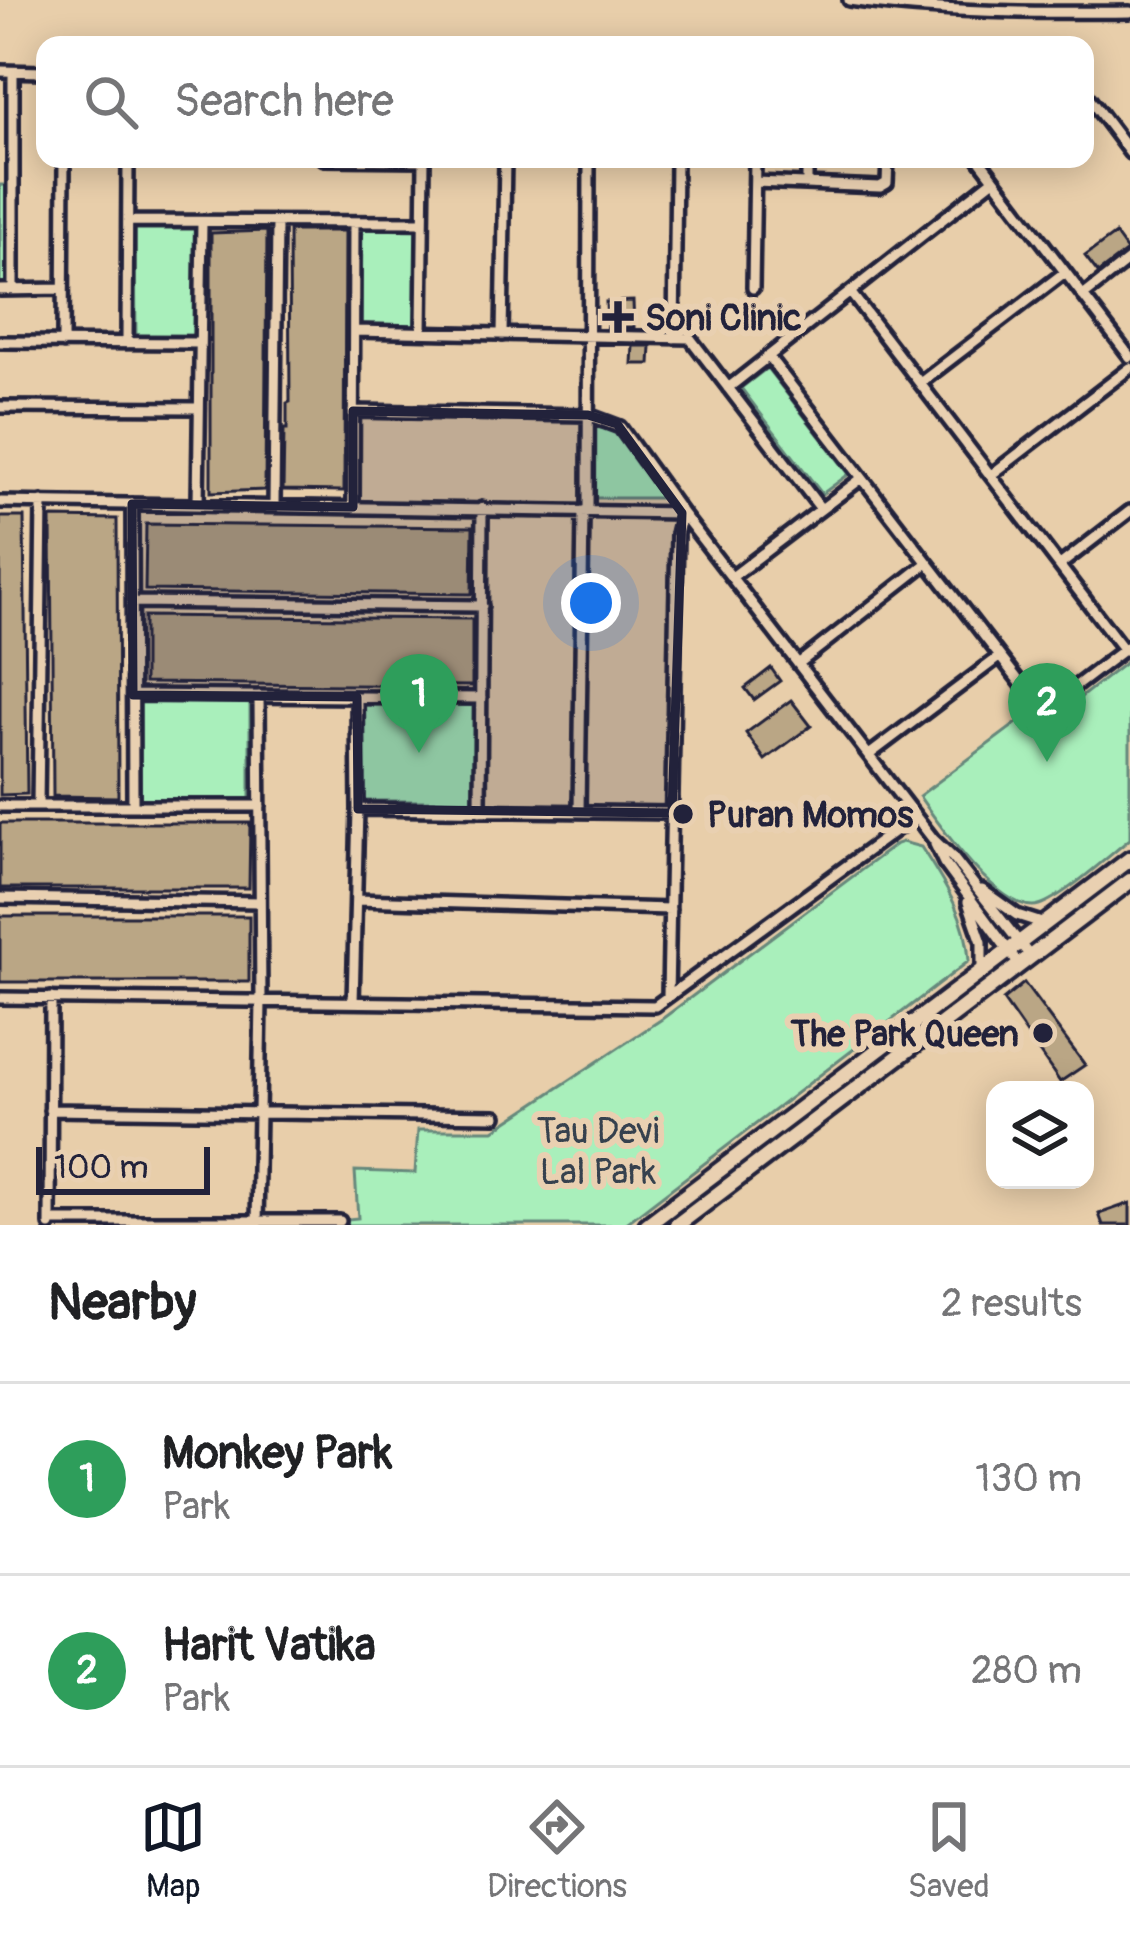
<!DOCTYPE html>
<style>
:root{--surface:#fff;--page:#f6f6f6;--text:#202124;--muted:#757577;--line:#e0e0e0;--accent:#111827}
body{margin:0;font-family:Pangolin,sans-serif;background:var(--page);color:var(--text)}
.controls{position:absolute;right:36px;bottom:36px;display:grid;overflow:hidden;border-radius:24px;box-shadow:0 6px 30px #0003}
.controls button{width:108px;height:108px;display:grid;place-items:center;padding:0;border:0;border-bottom:3px solid var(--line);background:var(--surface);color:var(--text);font:60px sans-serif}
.scale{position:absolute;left:36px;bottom:30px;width:174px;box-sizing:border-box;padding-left:12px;border:6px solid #22223b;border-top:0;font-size:33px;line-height:42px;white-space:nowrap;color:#22223b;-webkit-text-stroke:9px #e9d0b1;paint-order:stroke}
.you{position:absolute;left:591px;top:603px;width:42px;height:42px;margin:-30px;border:9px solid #fff;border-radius:50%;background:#1a73e8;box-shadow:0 0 0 18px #1a73e833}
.badge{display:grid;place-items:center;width:78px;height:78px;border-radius:50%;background:var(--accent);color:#fff;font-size:39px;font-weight:700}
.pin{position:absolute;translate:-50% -99px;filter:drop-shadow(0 3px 6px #0008)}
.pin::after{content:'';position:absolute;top:63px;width:42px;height:36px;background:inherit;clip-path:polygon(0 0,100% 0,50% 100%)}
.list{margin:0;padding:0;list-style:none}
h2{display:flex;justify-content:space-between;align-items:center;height:156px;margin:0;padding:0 48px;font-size:51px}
h2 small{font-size:39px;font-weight:400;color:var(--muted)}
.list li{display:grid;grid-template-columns:78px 1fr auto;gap:36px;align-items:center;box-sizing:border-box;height:192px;padding:0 48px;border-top:3px solid var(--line)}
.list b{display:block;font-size:45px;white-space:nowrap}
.list p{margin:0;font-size:39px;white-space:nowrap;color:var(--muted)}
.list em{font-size:39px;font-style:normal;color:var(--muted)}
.icon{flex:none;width:66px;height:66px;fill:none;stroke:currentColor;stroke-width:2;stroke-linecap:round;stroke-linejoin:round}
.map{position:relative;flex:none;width:1130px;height:1225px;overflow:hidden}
.search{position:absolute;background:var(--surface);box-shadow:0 6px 30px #0003;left:36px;right:36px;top:36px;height:132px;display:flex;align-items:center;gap:30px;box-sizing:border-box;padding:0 42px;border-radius:24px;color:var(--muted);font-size:45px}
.sheet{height:540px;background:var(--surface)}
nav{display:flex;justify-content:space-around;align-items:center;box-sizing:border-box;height:168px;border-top:3px solid var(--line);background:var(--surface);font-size:33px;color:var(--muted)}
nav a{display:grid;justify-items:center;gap:6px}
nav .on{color:var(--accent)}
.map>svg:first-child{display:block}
</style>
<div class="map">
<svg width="1130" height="1225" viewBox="0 0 1130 1225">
<rect width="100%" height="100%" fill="#e8ceaa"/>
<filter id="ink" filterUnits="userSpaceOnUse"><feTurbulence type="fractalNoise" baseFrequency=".00833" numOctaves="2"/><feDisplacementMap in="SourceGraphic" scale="24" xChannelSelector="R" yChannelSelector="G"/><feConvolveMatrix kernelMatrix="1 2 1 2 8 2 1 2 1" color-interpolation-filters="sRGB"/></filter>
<g filter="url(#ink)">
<path fill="#a9efbb" stroke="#66887b" stroke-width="3" d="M0,185H7L8,284H0Z
M135,229H195L196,335H136Z
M362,229L419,230L418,327L361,326Z
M767,368L849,474L822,494L741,388Z
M595,427L613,430L661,498H594Z
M1130,659V839C1107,857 1064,897 1039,905C1002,916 938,823 919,796L1029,714L1041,728Z
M140,702H250V800L140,799Z
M364,705H475V801H364Z
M902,842L921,847C944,883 967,917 969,961L624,1225H290L358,1218L355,1171L415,1173L418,1130H494L662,1019L896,844Z"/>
<path fill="#baa685" stroke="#22223b" stroke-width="3" d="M267,231L265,490L211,492V233Z
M289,231H345L344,491L283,490L284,429H287V403L290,402Z
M1115,234L1127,251L1098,273L1085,256Z
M633,301L634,327H607L606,302Z
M633,346H651L650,364H632Z
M0,517H24L27,794L0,795Z
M51,518L117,519L118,797L53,796Z
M146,524L473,527L472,594L145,590Z
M144,616L472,619V686L144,683Z
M771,668L780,681L754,700L745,688Z
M791,700L811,726L765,760L746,733Z
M0,823H250L249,888H0Z
M0,916H249V982H0Z
M1024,983L1085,1065L1060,1082L1003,1000Z
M1130,1203V1225H1103L1099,1214Z"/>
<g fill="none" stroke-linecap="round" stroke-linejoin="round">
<g stroke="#22223b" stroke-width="18">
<path id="street" d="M849,0C942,13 1036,13 1130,12
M0,71L45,72
M13,72V290
M1085,93L1130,153
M324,159L424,160
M979,159L1130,357
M755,182L880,187L887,183L888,159
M807,184V159
M128,221L423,222
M753,288L755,159
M0,290L63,289
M850,292L1124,650
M1083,296L1130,259
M354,331L690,338L821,509
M422,332L424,159
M502,335L505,159
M674,338L676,159
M0,342L200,343
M63,343L64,159
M127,343L128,159
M768,356L1039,707L1047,708L1130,645
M920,383L1065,272
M728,388L994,179
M0,407L199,408
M353,411L588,415L620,427L682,513L677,534L668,996
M991,475L1130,368
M0,502L682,513L933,839L953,858L1030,956
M132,504L133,806
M198,504L202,222
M274,505L277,222
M353,507L354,222
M588,511L589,159
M1060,565L1130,511
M732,577L862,478
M133,602L482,606
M798,664L927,563
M133,695L481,698
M869,755L999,657
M0,806H260
M38,806L42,502
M358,809L672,813
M480,811L482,508
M579,812L583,511
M935,844L944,863L1019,965
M982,890L1017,915L1045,924
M0,898L260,902
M356,900L670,909
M968,902L982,942V972
M0,998L655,1006L915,816
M353,1002L358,809L357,697
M50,1110L496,1116
M50,1221H340
M50,1225L51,998
M257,1225L261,1001L259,696"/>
</g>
<g stroke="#22223b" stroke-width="22">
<path id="secondary" d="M647,1225L1130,859
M677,1225L1130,881"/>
</g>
<use href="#street" stroke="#e9d0b1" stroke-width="9"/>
<use href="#secondary" stroke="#e9d0b1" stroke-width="14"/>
</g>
</g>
<path fill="#22223b" fill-opacity="0.2" stroke="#22223b" stroke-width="9" stroke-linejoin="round" d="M353,411L588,415L617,424L682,513L672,813L358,809L357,697L133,695L132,504L353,507Z"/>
<g fill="#22223b" stroke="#e9d0b1" stroke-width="4.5">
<path d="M612 299h12v12h12v12h-12v12h-12v-12h-12v-12h12z"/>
<circle cx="683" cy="814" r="12"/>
<circle cx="1043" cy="1033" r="12"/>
</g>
<g text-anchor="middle" stroke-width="12" stroke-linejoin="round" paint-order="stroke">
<g font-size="36" font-weight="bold" fill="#22223b" stroke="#e9d0b1" text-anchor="start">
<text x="645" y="330">Soni Clinic</text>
<text x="707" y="827">Puran Momos</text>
<text x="1019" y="1046" text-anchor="end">The Park Queen</text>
</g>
<g font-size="36" fill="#36414e" stroke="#e9d0b1">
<text x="598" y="1143">Tau Devi<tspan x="598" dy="41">Lal Park</tspan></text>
</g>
</g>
</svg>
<div class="controls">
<button><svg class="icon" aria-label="layers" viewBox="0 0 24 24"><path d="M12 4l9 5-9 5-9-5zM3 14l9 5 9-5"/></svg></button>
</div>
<div class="scale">100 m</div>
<div class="you"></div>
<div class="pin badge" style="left:419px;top:753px;background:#2e9e5b">1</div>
<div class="pin badge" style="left:1047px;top:762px;background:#2e9e5b">2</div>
<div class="search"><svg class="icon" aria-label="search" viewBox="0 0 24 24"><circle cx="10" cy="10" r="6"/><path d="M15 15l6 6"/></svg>Search here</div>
</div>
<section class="sheet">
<h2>Nearby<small>2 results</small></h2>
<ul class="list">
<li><span class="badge" style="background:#2e9e5b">1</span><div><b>Monkey Park</b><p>Park</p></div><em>130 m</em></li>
<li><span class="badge" style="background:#2e9e5b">2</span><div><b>Harit Vatika</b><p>Park</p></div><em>280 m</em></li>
</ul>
</section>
<nav>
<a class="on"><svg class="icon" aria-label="map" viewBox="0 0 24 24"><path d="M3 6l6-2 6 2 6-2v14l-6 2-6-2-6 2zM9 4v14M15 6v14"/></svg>Map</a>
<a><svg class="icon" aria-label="directions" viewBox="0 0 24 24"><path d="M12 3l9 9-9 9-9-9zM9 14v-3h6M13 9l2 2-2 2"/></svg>Directions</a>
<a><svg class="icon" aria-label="saved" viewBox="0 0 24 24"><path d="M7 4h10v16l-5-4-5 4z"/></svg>Saved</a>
</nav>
